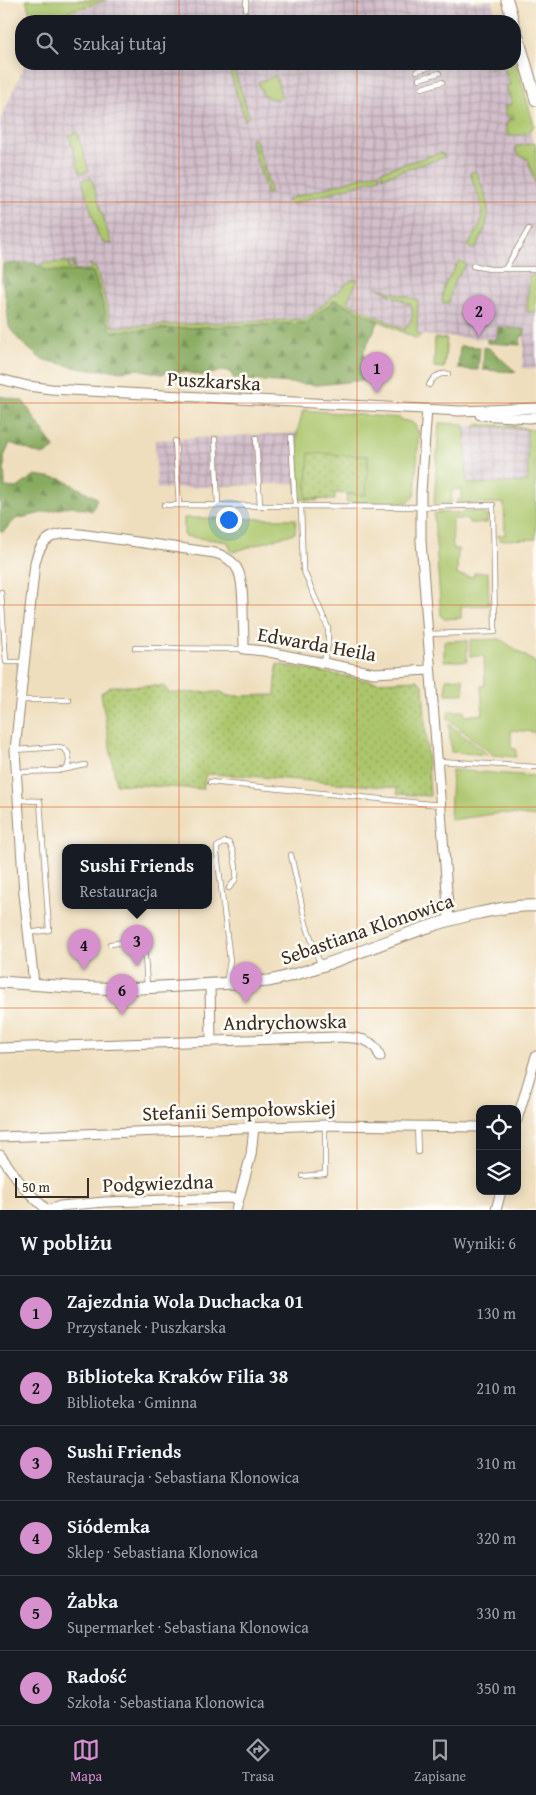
<!DOCTYPE html>
<html lang="pl">
<meta charset="utf-8">
<style>
:root{--surface:#171b24;--page:#242831;--text:#f1f3f6;--muted:#9ea1a6;--line:#363941;--accent:#d690ce}
body{margin:0;font-family:"Gentium Book Plus",serif;background:var(--page);color:var(--text)}
.controls{position:absolute;right:15px;bottom:15px;display:grid;overflow:hidden;border-radius:10px;box-shadow:0 2px 12px #0003}
.controls button{width:45px;height:45px;display:grid;place-items:center;padding:0;border:0;border-bottom:1px solid var(--line);background:var(--surface);color:var(--text);font:25px sans-serif}
.scale{position:absolute;left:15px;bottom:12px;width:74px;box-sizing:border-box;padding-left:5px;border:2px solid #3b2a1e;border-top:0;font-size:14px;line-height:18px;white-space:nowrap;color:#3b2a1e;-webkit-text-stroke:4px #fdfcf7;paint-order:stroke}
.you{position:absolute;left:228px;top:519px;width:18px;height:18px;margin:-12px;border:4px solid #fff;border-radius:50%;background:#1a73e8;box-shadow:0 0 0 8px #1a73e833}
.badge{display:grid;place-items:center;width:32px;height:32px;border-radius:50%;background:var(--accent);color:#111;font-size:16px;font-weight:700}
.pin{position:absolute;translate:-50% -41px;filter:drop-shadow(0 1px 2px #0008)}
.pin::after{content:'';position:absolute;top:26px;width:18px;height:15px;background:inherit;clip-path:polygon(0 0,100% 0,50% 100%)}
.popup{position:absolute;left:62px;top:844px;width:150px;height:65px;box-sizing:border-box;display:grid;place-content:center;border-radius:10px;background:var(--surface);filter:drop-shadow(0 1px 4px #0005);font-size:16px;white-space:nowrap;color:var(--muted)}
.popup b{font-size:19px;color:var(--text)}
.popup::after{content:'';position:absolute;left:50%;top:100%;margin-left:-10px;border:10px solid transparent;border-top-color:var(--surface)}
.list{margin:0;padding:0;list-style:none}
h2{display:flex;justify-content:space-between;align-items:center;height:65px;margin:0;padding:0 20px;font-size:21px}
h2 small{font-size:16px;font-weight:400;color:var(--muted)}
.list li{display:grid;grid-template-columns:32px 1fr auto;gap:15px;align-items:center;box-sizing:border-box;height:75px;padding:0 20px;border-top:1px solid var(--line)}
.list b{display:block;font-size:19px;white-space:nowrap}
.list p{margin:0;font-size:16px;white-space:nowrap;color:var(--muted)}
.list em{font-size:16px;font-style:normal;color:var(--muted)}
.icon{flex:none;width:28px;height:28px;fill:none;stroke:currentColor;stroke-width:2;stroke-linecap:round;stroke-linejoin:round}
.map{position:relative;flex:none;width:536px;height:1210px;overflow:hidden}
.search{position:absolute;background:var(--surface);box-shadow:0 2px 12px #0003;left:15px;right:15px;top:15px;height:55px;display:flex;align-items:center;gap:12px;box-sizing:border-box;padding:0 18px;border-radius:20px;color:var(--muted);font-size:19px}
.sheet{height:515px;background:var(--surface)}
nav{display:flex;justify-content:space-around;align-items:center;box-sizing:border-box;height:70px;border-top:1px solid var(--line);background:var(--surface);font-size:14px;color:var(--muted)}
nav a{display:grid;justify-items:center;gap:2px}
nav .on{color:var(--accent)}
.map>svg:first-child{display:block}
</style>
<div class="map">
<svg width="536" height="1210" viewBox="0 0 536 1210">
<defs>
<pattern id="industrial-grid" width="8" height="8" patternUnits="userSpaceOnUse" patternTransform="scale(1.25)"><rect width="8" height="8" fill="#d1bdc9"/><path d="M0 4h8M4 0v8" fill="none" stroke="#ab9aa3"/></pattern>
<pattern id="forest-firs" width="22" height="20" patternUnits="userSpaceOnUse" patternTransform="scale(1.25)"><rect width="22" height="20" fill="#89ab60"/><path d="M5 1l3.5 6h-7zM16 11l3.5 6h-7z" fill="#718b4f"/></pattern>
<pattern id="park-dots" width="8" height="8" patternUnits="userSpaceOnUse" patternTransform="scale(1.25)"><rect width="8" height="8" fill="#acc66c"/><path d="M2 2h.1M6 6h.1" fill="none" stroke="#8da158" stroke-width="1.8" stroke-linecap="round"/></pattern>
</defs>
<rect width="100%" height="100%" fill="#fdfcf7"/>
<filter id="ink" filterUnits="userSpaceOnUse"><feTurbulence type="fractalNoise" baseFrequency=".02" numOctaves="2"/><feDisplacementMap in="SourceGraphic" scale="10" xChannelSelector="R" yChannelSelector="G"/><feConvolveMatrix kernelMatrix="1 2 1 2 8 2 1 2 1" color-interpolation-filters="sRGB"/></filter>
<filter id="wash" filterUnits="userSpaceOnUse"><feTurbulence type="fractalNoise" baseFrequency=".0096" numOctaves="4" result="noise"/><feDisplacementMap in="SourceGraphic" scale="20" xChannelSelector="R" yChannelSelector="G"/><feGaussianBlur stdDeviation="1.12" result="paint"/><feColorMatrix in="noise" values="0 0 0 0 0 0 0 0 0 0 0 0 0 0 0 0 0 1.4 0 .05"/><feComposite in="paint" operator="in"/></filter>
<g filter="url(#wash)">
<rect width="100%" height="100%" fill="#efdebd"/>
<path fill="url(#industrial-grid)" d="M110,0H470L471,2L492,0L497,21H44Z
M25,64H510L536,153V369L522,368L525,329L497,340L421,335L417,339L335,300L311,321L111,331L48,271L33,263H2L0,253V121Z
M465,426L527,429L528,483L467,484Z
M297,433L299,483L157,489L155,440Z"/>
<path fill="#acc66c" stroke="#747845" d="M26,0H107L37,21H32Z
M515,58L534,125C531,134 518,136 508,136L506,124H508L507,121L514,119L513,115L510,116L511,119H509L504,107L512,104L506,86L510,85L504,66L490,69L488,64H515Z
M234,69L249,116L246,120H245L230,72Z
M276,76L282,98L272,99L263,95L258,82Z
M77,132L89,171L80,173L69,136Z
M250,138L256,140L271,193L265,194L266,190Z
M533,143H536V187L528,159L520,156L516,151V147Z
M440,153L443,154L445,157L383,177L381,171Z
M474,171L477,173C490,210 494,213 475,249H472L468,246C473,238 479,230 481,221C485,206 474,186 470,173Z
M379,172L380,178L292,204L287,201L288,199Z
M91,177L109,236L112,244L104,243L99,237L82,180Z
M459,261L466,264L453,284L449,303L442,302L444,286Z
M69,262L68,269L73,268L71,262H74V270H90V263L94,268H96L113,327L307,319L351,280L358,279L347,302L405,330L413,316L411,305L376,287L418,300L417,334L421,335L417,339L335,300L307,323L111,331L93,272L48,271L41,268L42,263Z
M529,276H536V312H527Z
M435,338L447,339L444,368L434,367Z
M303,410L400,418V420C408,421 416,421 417,431H419L415,495C410,502 406,503 398,504L346,502L347,494L366,495L367,456L307,498L317,499V501L298,499L296,483L299,482L297,433Z
M441,423L463,424L465,426L467,484L528,482L527,429L475,426L478,424L517,426L536,431V539L499,540L498,535H505L504,503L458,504L457,500L462,499L461,489L452,490L451,503L434,504L439,424Z
M480,512L487,516V523H469L468,519H452L453,549H458L457,575L473,577L474,573L488,572L489,605L461,606V618L444,619L441,616L434,515L435,513Z
M184,518L296,519L295,533L233,552L231,551L228,542L184,536Z
M500,639L536,663V743L535,732L511,730V748L516,749V757L493,755L448,719V711H464L465,716L483,714L481,686L485,685L484,656H470V640Z
M467,640V661H444V641Z
M463,678L464,694H446V679Z
M449,724L488,755L451,752Z
M452,770L534,776L536,779V817L502,813L450,820Z"/>
<path fill="url(#forest-firs)" stroke="#626a3f" d="M33,263L48,271L93,272L111,331L307,323L335,300L379,321L364,350L365,380L318,385L234,379L231,373L225,370L204,376L185,372H171L161,374L138,369L122,371L83,369L41,359L19,340L9,327L6,299L2,281L3,264Z
M498,327L525,329L524,336H521L520,345L487,343V339L497,340Z
M460,346L480,347L478,370L458,369Z
M484,347L489,348L516,372L483,370Z
M0,396L23,401L55,449L42,455L10,443L4,457L5,487L17,488L35,475L62,479L97,498L92,511L72,506L16,519L3,532L0,531Z"/>
<path fill="url(#park-dots)" stroke="#747845" d="M309,453L368,456L366,495L335,493V500L306,498Z
M277,664L377,682L417,680L423,685L430,796L397,794V788L249,776L206,774L203,789L116,784L101,693L112,686H164L169,693L221,692L228,696L275,695Z"/>
</g>
<g filter="url(#ink)">
<g fill="none" stroke-linecap="round" stroke-linejoin="round">
<g stroke="#95846e" stroke-width="6">
<path id="lane" d="M246,9V0
M417,71L437,65
M419,79L439,73
M422,88L442,82
M473,266L490,269H536
M505,269L529,229
M429,385C433,377 439,373 448,374
M291,437L295,506
M256,438L260,506
M215,439L218,505
M175,441L179,505
M164,505L420,507L493,505L495,632L427,634
M301,506L303,569L328,628V643L324,663
M1,592L6,662H24
M135,648L243,649
M21,700H69
M15,750L58,747L63,748L68,753L69,761L67,769L57,771L17,772
M438,761L536,767
M67,769L85,765
M210,782L440,805
M18,800L40,801L49,930L28,933
M291,855L306,924L320,964
M110,944L144,940L147,987
M226,983L230,961L217,853V847L225,842L229,843C234,850 237,868 236,877C236,881 232,884 229,888
M417,1126L418,1152
M303,1176L325,1174V1125"/>
</g>
<g stroke="#95846e" stroke-width="11">
<path id="street" d="M0,379L28,386L51,389L460,411L536,408
M427,409L421,492V541L449,919
M480,415L529,418L536,417
M34,984L24,894L15,750L35,563C41,536 55,532 80,534L215,553C243,561 242,581 243,606C243,620 244,635 244,649L264,651L374,673L430,670
M210,985L211,1042
M0,1048L338,1037C357,1038 374,1037 380,1057
M517,1120L536,1056
M0,1137L325,1125L480,1127
M0,1155L25,1189L47,1210
M50,1210L60,1206L105,1202L230,1198L238,1199
M236,1210L251,1155L254,1127
M496,1210L501,1191"/>
</g>
<g stroke="#95846e" stroke-width="13">
<path id="secondary" d="M507,0L513,21
M515,27L536,100
M0,982L71,987L123,989L269,981C341,965 407,928 479,913C498,909 516,905 536,906"/>
</g>
<use href="#lane" stroke="#fff" stroke-width="4.5"/>
<use href="#street" stroke="#fff" stroke-width="9"/>
<use href="#secondary" stroke="#fff" stroke-width="11"/>
</g>
</g>
<path fill="none" stroke="#d7540e" stroke-width="1" stroke-opacity="0.55" d="M179,0V21M357,0V21M179,64V1210M357,64V1210M0,202H536M0,403H536M0,605H536M0,807H536M0,1008H536"/>
<g text-anchor="middle" stroke-width="5" stroke-linejoin="round" paint-order="stroke">
<g font-size="20" fill="#3b2a1e" stroke="#fdfcf7">
<text transform="translate(214 381) rotate(3)" y="7">Puszkarska</text>
<text transform="translate(317 644) rotate(10)" y="7">Edwarda Heila</text>
<text transform="translate(367 929) rotate(-19)" y="7">Sebastiana Klonowica</text>
<text transform="translate(285 1022) rotate(-1)" y="7">Andrychowska</text>
<text transform="translate(239 1110) rotate(-2)" y="7">Stefanii Sempołowskiej</text>
<text transform="translate(158 1183) rotate(-2)" y="7">Podgwiezdna</text>
</g>
</g>
</svg>
<div class="controls">
<button><svg class="icon" aria-label="locate" viewBox="0 0 24 24"><circle cx="12" cy="12" r="6"/><path d="M12 2v4M12 18v4M2 12h4M18 12h4"/></svg></button>
<button><svg class="icon" aria-label="layers" viewBox="0 0 24 24"><path d="M12 4l9 5-9 5-9-5zM3 14l9 5 9-5"/></svg></button>
</div>
<div class="scale">50 m</div>
<div class="you"></div>
<div class="pin badge" style="left:377px;top:393px">1</div>
<div class="pin badge" style="left:479px;top:336px">2</div>
<div class="pin badge" style="left:137px;top:966px">3</div>
<div class="popup"><b>Sushi Friends</b>Restauracja</div>
<div class="pin badge" style="left:84px;top:970px">4</div>
<div class="pin badge" style="left:246px;top:1003px">5</div>
<div class="pin badge" style="left:122px;top:1015px">6</div>
<div class="search"><svg class="icon" aria-label="search" viewBox="0 0 24 24"><circle cx="10" cy="10" r="6"/><path d="M15 15l6 6"/></svg>Szukaj tutaj</div>
</div>
<section class="sheet">
<h2>W pobliżu<small>Wyniki: 6</small></h2>
<ul class="list">
<li><span class="badge">1</span><div><b>Zajezdnia Wola Duchacka 01</b><p>Przystanek · Puszkarska</p></div><em>130 m</em></li>
<li><span class="badge">2</span><div><b>Biblioteka Kraków Filia 38</b><p>Biblioteka · Gminna</p></div><em>210 m</em></li>
<li><span class="badge">3</span><div><b>Sushi Friends</b><p>Restauracja · Sebastiana Klonowica</p></div><em>310 m</em></li>
<li><span class="badge">4</span><div><b>Siódemka</b><p>Sklep · Sebastiana Klonowica</p></div><em>320 m</em></li>
<li><span class="badge">5</span><div><b>Żabka</b><p>Supermarket · Sebastiana Klonowica</p></div><em>330 m</em></li>
<li><span class="badge">6</span><div><b>Radość</b><p>Szkoła · Sebastiana Klonowica</p></div><em>350 m</em></li>
</ul>
</section>
<nav>
<a class="on"><svg class="icon" aria-label="map" viewBox="0 0 24 24"><path d="M3 6l6-2 6 2 6-2v14l-6 2-6-2-6 2zM9 4v14M15 6v14"/></svg>Mapa</a>
<a><svg class="icon" aria-label="directions" viewBox="0 0 24 24"><path d="M12 3l9 9-9 9-9-9zM9 14v-3h6M13 9l2 2-2 2"/></svg>Trasa</a>
<a><svg class="icon" aria-label="saved" viewBox="0 0 24 24"><path d="M7 4h10v16l-5-4-5 4z"/></svg>Zapisane</a>
</nav>
